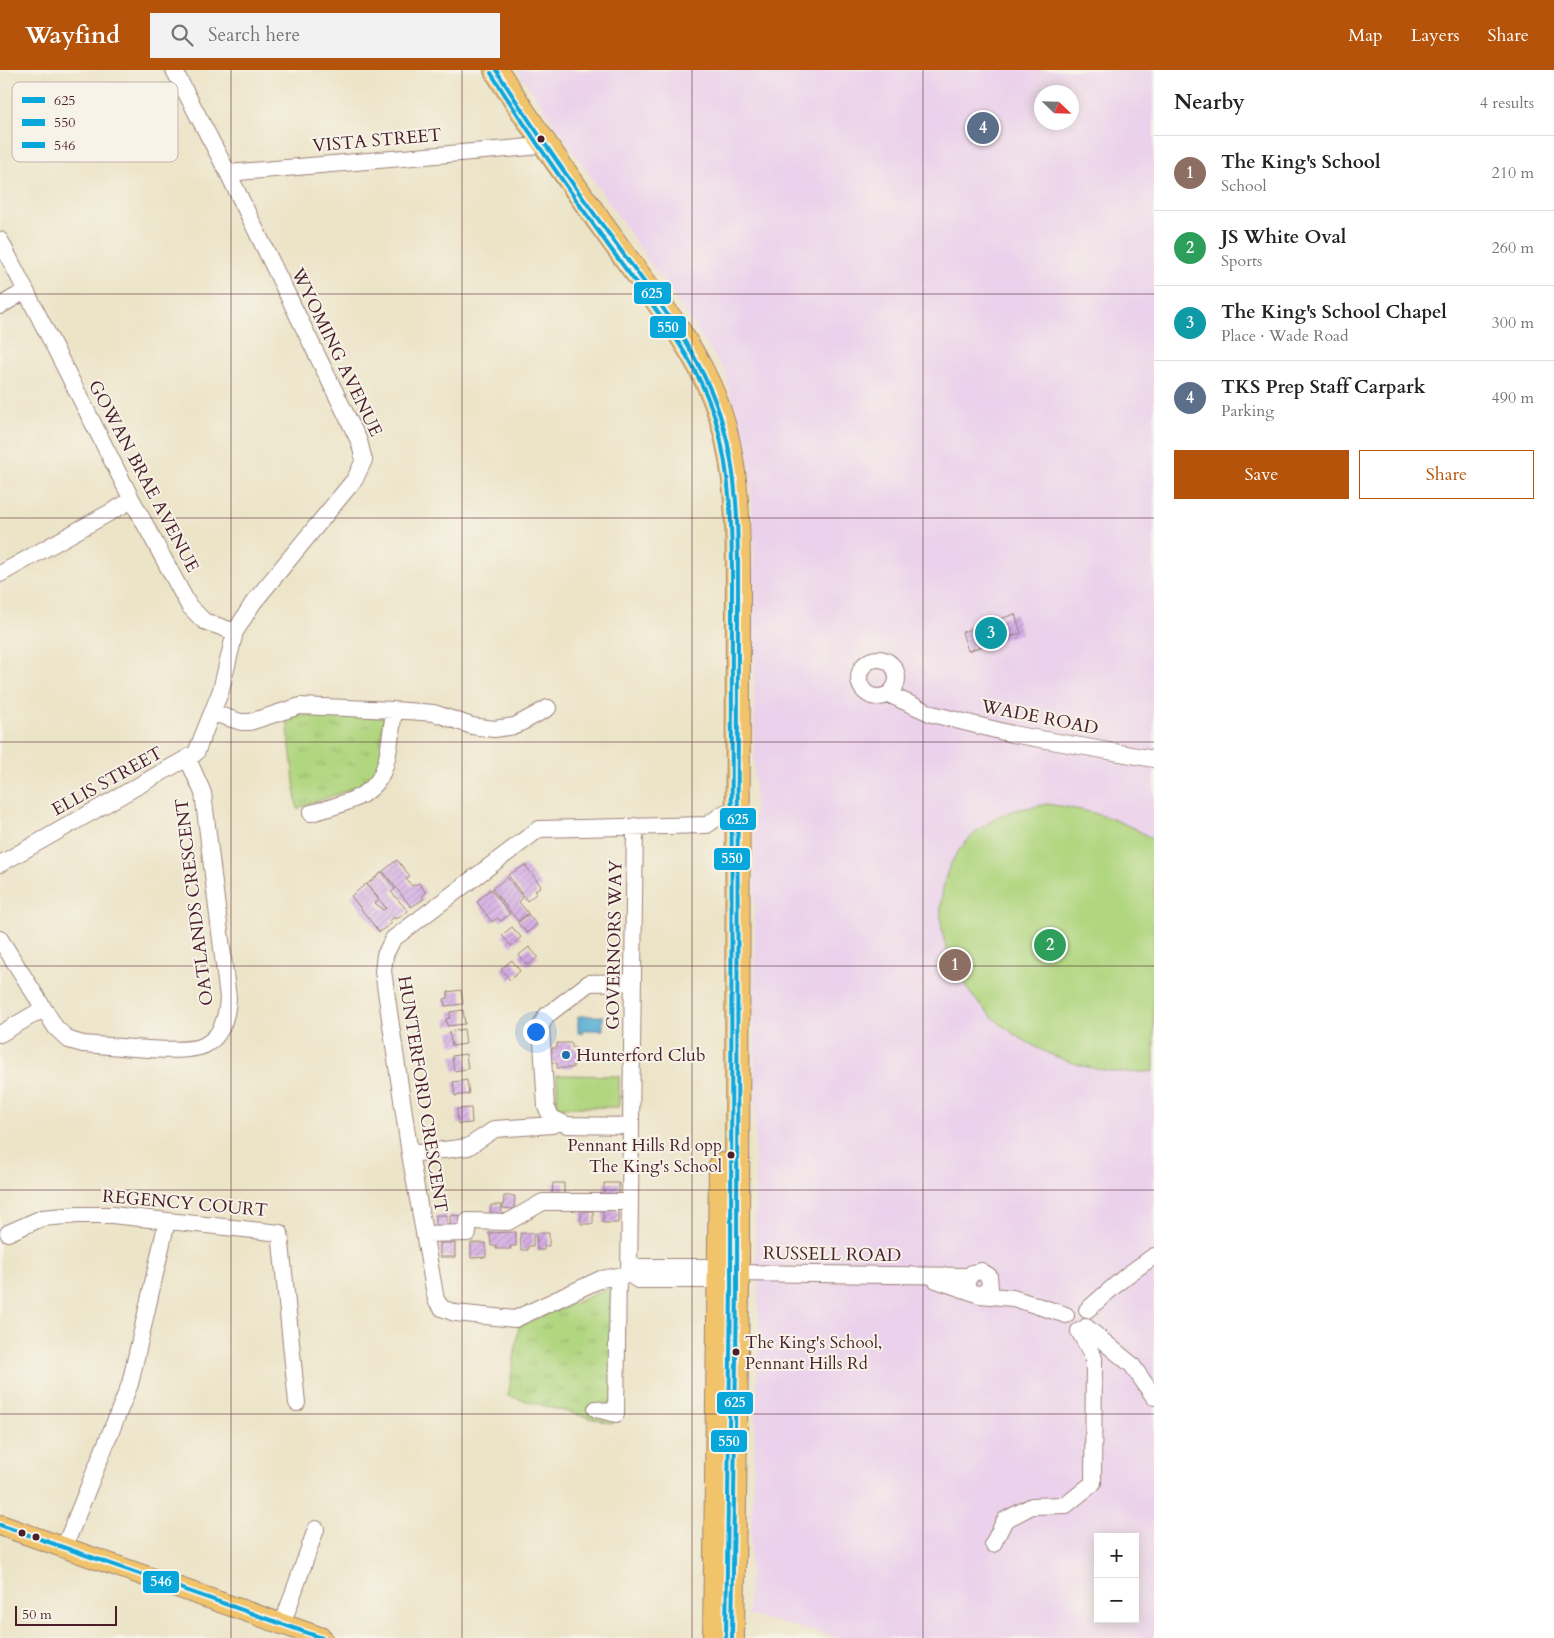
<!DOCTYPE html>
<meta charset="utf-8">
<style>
:root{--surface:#fff;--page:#f2f2f2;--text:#222;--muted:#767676;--line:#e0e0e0;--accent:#b45309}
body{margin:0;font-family:Cardo,serif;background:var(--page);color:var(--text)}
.controls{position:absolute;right:15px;bottom:15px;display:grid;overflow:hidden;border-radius:0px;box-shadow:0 2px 12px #0003}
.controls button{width:45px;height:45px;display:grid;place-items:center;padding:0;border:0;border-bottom:1px solid var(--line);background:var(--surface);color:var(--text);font:25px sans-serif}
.compass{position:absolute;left:1034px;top:15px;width:45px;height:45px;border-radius:50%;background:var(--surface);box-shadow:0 2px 12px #0003;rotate:113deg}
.scale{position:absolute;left:15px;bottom:12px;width:102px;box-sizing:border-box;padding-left:5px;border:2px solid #4a1f2b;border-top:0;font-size:14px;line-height:18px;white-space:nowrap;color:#4a1f2b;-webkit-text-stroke:4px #f7f3e8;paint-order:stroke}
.you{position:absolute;left:535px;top:961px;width:18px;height:18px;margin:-12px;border:4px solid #fff;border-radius:50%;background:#1a73e8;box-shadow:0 0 0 8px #1a73e833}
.badge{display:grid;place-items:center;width:32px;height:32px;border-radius:50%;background:var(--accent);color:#fff;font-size:16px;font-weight:700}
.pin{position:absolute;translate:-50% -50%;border:2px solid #fff;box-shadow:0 1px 5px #0006}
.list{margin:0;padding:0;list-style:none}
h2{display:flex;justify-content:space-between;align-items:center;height:65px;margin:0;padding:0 20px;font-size:21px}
h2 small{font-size:16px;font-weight:400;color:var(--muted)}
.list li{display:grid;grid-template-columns:32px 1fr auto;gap:15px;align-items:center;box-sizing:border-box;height:75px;padding:0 20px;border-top:1px solid var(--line)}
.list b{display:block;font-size:19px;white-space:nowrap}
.list p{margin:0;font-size:16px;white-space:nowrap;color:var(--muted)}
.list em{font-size:16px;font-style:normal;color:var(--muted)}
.actions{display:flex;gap:10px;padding:15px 20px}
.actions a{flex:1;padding:11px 0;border:1px solid var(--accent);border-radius:0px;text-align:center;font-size:18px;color:var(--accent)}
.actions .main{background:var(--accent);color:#fff}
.icon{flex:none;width:28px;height:28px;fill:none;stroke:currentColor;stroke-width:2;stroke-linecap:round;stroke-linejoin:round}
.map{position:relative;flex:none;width:1154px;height:1568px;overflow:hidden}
header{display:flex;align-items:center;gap:30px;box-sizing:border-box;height:70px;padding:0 25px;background:var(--accent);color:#fff}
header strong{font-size:24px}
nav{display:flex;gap:28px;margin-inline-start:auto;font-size:18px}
.search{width:350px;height:45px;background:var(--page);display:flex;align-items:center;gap:12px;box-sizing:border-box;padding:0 18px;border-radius:0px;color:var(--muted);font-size:19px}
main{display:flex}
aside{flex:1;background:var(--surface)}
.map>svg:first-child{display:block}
</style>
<header>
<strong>Wayfind</strong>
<div class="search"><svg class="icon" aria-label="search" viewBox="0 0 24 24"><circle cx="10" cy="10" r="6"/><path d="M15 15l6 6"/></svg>Search here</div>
<nav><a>Map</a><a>Layers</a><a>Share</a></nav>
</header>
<main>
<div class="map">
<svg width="1154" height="1568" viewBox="0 0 1154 1568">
<defs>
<pattern id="park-tufts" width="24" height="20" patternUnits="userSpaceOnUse" patternTransform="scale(1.25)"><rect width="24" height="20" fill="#b1d680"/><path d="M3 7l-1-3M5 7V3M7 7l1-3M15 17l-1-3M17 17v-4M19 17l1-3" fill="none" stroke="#9ab76f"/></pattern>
<pattern id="building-hatch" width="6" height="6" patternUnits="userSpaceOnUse" patternTransform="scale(1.25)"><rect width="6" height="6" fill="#d4ace6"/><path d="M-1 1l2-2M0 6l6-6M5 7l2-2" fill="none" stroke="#ae8bbb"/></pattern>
</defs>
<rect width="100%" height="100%" fill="#f7f3e8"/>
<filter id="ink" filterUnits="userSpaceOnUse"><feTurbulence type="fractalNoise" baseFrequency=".02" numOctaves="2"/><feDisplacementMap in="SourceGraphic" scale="10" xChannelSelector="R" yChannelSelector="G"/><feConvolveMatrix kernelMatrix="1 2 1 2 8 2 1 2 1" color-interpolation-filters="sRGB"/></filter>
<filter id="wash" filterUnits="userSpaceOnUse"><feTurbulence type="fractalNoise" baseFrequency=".0096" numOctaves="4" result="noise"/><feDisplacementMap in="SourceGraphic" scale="20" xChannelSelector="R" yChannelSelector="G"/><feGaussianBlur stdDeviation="1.12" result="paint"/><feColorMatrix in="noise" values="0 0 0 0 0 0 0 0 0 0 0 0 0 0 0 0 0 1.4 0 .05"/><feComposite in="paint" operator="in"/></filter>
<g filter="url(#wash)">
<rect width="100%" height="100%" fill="#ece4c7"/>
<path fill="#ebd1eb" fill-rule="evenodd" d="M517,0H1154V1568H839L748,1545L759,1253L755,1172L754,505L753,437L749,396L724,300ZM1042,22H1072V52H1042ZM1098,1467H1135V1549H1098Z"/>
<path fill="url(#park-tufts)" stroke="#7e7a56" d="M295,645L384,647C383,654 381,662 381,670C381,677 384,687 381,693C371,720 321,727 297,739L287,648Z
M612,1217L613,1354L508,1326L519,1256Z"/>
<path fill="#b1d680" stroke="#7e7a56" d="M1047,734C1088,740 1118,747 1154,770V1001C1050,1016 909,919 947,803C956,776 983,752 1010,742C1021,738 1035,737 1047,734Z
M557,1005L619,1006V1037H557Z"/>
<path fill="#56add2" stroke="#50667e" d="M578,946H603V960H582V963H578Z"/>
<g id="blocks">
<path fill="url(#building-hatch)" d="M1015,544L1021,563L968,581L962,562Z
M397,790L410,806L406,809L412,816L419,813L426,823L422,827L424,829L411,837L383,801Z
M525,795L541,816L535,821L537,823L527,831L508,805Z
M382,802L395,819L391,822L408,841L400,847L395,849L394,847L390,851L392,853L379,862L351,826L366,814L379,830L375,833L383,840L386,838L367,814Z
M507,807L523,828L519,832L528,843L518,851L492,819Z
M490,819L510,844L501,851L498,848L492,852L477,832Z
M528,844L537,855L527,863L518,853Z
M512,857L521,867L511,876L502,865Z
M529,877L538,887L528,896L519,885Z
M512,890L520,901L510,910L501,899Z
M461,920L463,934L445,936L444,929L448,928V922Z
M463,940L465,954L447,956L446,949L450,948V942Z
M464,959L466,974L452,976L449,962Z
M557,973H572V977L580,981L579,989H577V993H573V998H557V993L551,992L552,978H557Z
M466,984L468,999L454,1001L452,986Z
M467,1010L469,1024L455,1026L453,1012Z
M471,1038L472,1053L458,1054L457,1039Z
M553,1113H564V1126H552Z
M604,1113H619V1126H604Z
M504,1126H515L514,1139L503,1138Z
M491,1135H502L501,1148H490Z
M603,1140H618V1153H603Z
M581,1141H593V1154H581Z
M436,1145H447V1158H436Z
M450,1145L462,1146V1158H450Z
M516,1162V1176H510L511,1179H496V1176H491L490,1165L488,1163Z
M520,1163H533V1176H528V1180H521Z
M536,1163H549V1176H544V1180H537Z
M440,1173H455V1187H440Z
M471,1173H486V1187L471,1188Z"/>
</g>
</g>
<g filter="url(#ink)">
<use href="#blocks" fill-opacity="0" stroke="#9b8279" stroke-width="1"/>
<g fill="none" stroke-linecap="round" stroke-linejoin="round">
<g stroke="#9b8279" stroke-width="18">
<path id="minor" d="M228,103L530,77
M0,170L132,430L189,536L204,551L235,562
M0,236L25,221
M0,504L132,430
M859 608a19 19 0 1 1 38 0a19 19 0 1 1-38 0Z
M888,624L932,644L1012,664L1154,689
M213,643L241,652H250L300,636L394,640L434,643L472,656L494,659L515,656L548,638
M311,743C386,723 385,714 394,640
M724,743L707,755L539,759L393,869L385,885L383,901L410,1084L436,1230L442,1238L455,1243L515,1249L601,1209L629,1204L640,1197H718L736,1203L969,1206
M0,794L196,683L221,620L235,562L253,533L355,409L364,390L359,371L228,103L174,0
M0,869L56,958L69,970L83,974C109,975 184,986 205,975C222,966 227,946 228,928L203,723L188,689
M0,964L43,939
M631,1056L567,1055L552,1048L546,1037L541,956L546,946L589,913L633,912
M410,1084L468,1077L495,1059L552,1055L558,1052
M8,1163L42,1148L78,1145H112L280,1163L297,1333
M424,1164L468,1163V1151L508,1152L543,1132H630
M629,1204L635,756
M629,1204L638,1210H718L729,1206
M936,1210L980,1225L990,1218L989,1206L981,1201L972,1203L966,1213L969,1221
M980,1225L1013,1228L1066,1245
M1087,1240L1126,1206L1154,1186
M1086,1257L1132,1295L1154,1327
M596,1339L616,1344L618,1206
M993,1474L1005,1450L1032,1436L1066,1435L1093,1413L1094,1288L1079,1261
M64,1478L130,1314L167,1151
M282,1555L316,1459"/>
</g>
<g stroke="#9b8279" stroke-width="22">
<path id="major" d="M0,1455L322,1568"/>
</g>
<g stroke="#9b8279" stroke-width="26">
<path id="highway" d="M496,0C533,59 573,115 614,172C650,222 693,272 715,330C738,389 738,451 738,513L737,1218L732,1568
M715,1568L721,1095"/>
</g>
<use href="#minor" stroke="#fff" stroke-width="16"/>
<use href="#major" stroke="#f1c36a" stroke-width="20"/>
<use href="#highway" stroke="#f1c36a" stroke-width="24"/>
<g stroke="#f7f3e8" stroke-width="8">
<path id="bus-1" d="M496,0C533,58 573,115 614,171C655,228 702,283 722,352C738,404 738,459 738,513L737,1218L732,1568"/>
</g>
<g stroke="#f7f3e8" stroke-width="8">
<path id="bus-2" d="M491,3C528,62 568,119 608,175C649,232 698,287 717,355C731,407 732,460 732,513L731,1218L726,1568"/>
</g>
<g stroke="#f7f3e8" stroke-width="8">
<path id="bus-3" d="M0,1455L322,1568"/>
</g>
<use href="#bus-1" stroke="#07a6db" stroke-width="4"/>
<use href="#bus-2" stroke="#07a6db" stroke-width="4"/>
<use href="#bus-3" stroke="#07a6db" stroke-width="4"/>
</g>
</g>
<path fill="none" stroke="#4a1f2b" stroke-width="1" stroke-opacity="0.55" d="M231,0V1568M462,0V1568M692,0V1568M923,0V1568M0,224H1154M0,448H1154M0,672H1154M0,896H1154M0,1120H1154M0,1344H1154"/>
<g fill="#4a1f2b" stroke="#f7f3e8" stroke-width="2">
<circle cx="541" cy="69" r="4.5"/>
<circle cx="731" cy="1085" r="4.5"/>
<circle cx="736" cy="1282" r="4.5"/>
<circle cx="22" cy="1463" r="4.5"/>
<circle cx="36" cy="1467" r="4.5"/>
</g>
<circle fill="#1f6fb2" stroke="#f7f3e8" stroke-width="2" cx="566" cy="985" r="5"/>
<g text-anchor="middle" stroke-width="4" stroke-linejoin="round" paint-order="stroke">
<g font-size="17" fill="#4a1f2b" stroke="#f7f3e8" text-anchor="end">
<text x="722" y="1081">Pennant Hills Rd opp<tspan x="722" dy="21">The King's School</tspan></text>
<text x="745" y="1278" text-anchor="start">The King's School,<tspan x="745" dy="21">Pennant Hills Rd</tspan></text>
</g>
<g font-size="18" fill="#4a1f2b" stroke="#f7f3e8">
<text transform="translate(377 70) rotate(-5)" y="6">VISTA STREET</text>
<text transform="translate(337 282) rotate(64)" y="6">WYOMING AVENUE</text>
<text transform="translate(144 406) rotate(62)" y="6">GOWAN BRAE AVENUE</text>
<text transform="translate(1040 647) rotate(11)" y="6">WADE ROAD</text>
<text transform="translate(107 711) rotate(-29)" y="6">ELLIS STREET</text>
<text transform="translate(194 832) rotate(-97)" y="6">OATLANDS CRESCENT</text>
<text transform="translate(614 875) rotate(-89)" y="6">GOVERNORS WAY</text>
<text transform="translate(423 1024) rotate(81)" y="6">HUNTERFORD CRESCENT</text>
<text transform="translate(185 1133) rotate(5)" y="6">REGENCY COURT</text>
<text transform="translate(832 1184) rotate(1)" y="6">RUSSELL ROAD</text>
</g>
<g font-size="18" fill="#4a1f2b" stroke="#f7f3e8" text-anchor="start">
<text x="576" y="991">Hunterford Club</text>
</g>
</g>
<rect x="12" y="12" width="166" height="80" rx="8" fill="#f7f3e8" stroke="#c3b3af" stroke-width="1"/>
<rect x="22" y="27" width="23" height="6" fill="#07a6db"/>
<rect x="22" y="49" width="23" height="7" fill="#07a6db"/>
<rect x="22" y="72" width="23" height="6" fill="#07a6db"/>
<g font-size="14" fill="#4a1f2b">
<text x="54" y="35">625</text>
<text x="54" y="57">550</text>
<text x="54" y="80">546</text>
</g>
<g stroke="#f7f3e8" stroke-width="2">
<rect x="633" y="211" width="39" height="24" rx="5" fill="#07a6db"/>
<rect x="649" y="245" width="38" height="24" rx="5" fill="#07a6db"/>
<rect x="719" y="737" width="38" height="24" rx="5" fill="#07a6db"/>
<rect x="713" y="777" width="38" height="24" rx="5" fill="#07a6db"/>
<rect x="716" y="1321" width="38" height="24" rx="5" fill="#07a6db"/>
<rect x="710" y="1359" width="38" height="24" rx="5" fill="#07a6db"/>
<rect x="142" y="1500" width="38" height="24" rx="5" fill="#07a6db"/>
</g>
<g font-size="14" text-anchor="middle" font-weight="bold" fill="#fff">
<text x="652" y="228">625</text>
<text x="668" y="262">550</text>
<text x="738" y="754">625</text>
<text x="732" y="793">550</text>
<text x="735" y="1337">625</text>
<text x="729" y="1376">550</text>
<text x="161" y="1516">546</text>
</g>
</svg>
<div class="controls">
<button>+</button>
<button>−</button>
</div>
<svg class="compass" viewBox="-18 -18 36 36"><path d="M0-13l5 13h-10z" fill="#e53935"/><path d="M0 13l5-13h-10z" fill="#767676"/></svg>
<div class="scale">50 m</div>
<div class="you"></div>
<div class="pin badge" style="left:955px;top:895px;background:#8d6e63">1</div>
<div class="pin badge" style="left:1050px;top:875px;background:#2e9e5b">2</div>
<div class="pin badge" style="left:991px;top:563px;background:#0f9aa8">3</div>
<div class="pin badge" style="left:983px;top:58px;background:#5c6f8a">4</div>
</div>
<aside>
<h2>Nearby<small>4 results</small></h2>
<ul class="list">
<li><span class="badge" style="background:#8d6e63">1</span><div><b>The King's School</b><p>School</p></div><em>210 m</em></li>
<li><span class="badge" style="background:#2e9e5b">2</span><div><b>JS White Oval</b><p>Sports</p></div><em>260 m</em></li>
<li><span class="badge" style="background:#0f9aa8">3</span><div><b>The King's School Chapel</b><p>Place · Wade Road</p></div><em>300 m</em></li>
<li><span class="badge" style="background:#5c6f8a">4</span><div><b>TKS Prep Staff Carpark</b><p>Parking</p></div><em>490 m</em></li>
</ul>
<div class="actions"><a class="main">Save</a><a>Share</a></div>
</aside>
</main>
